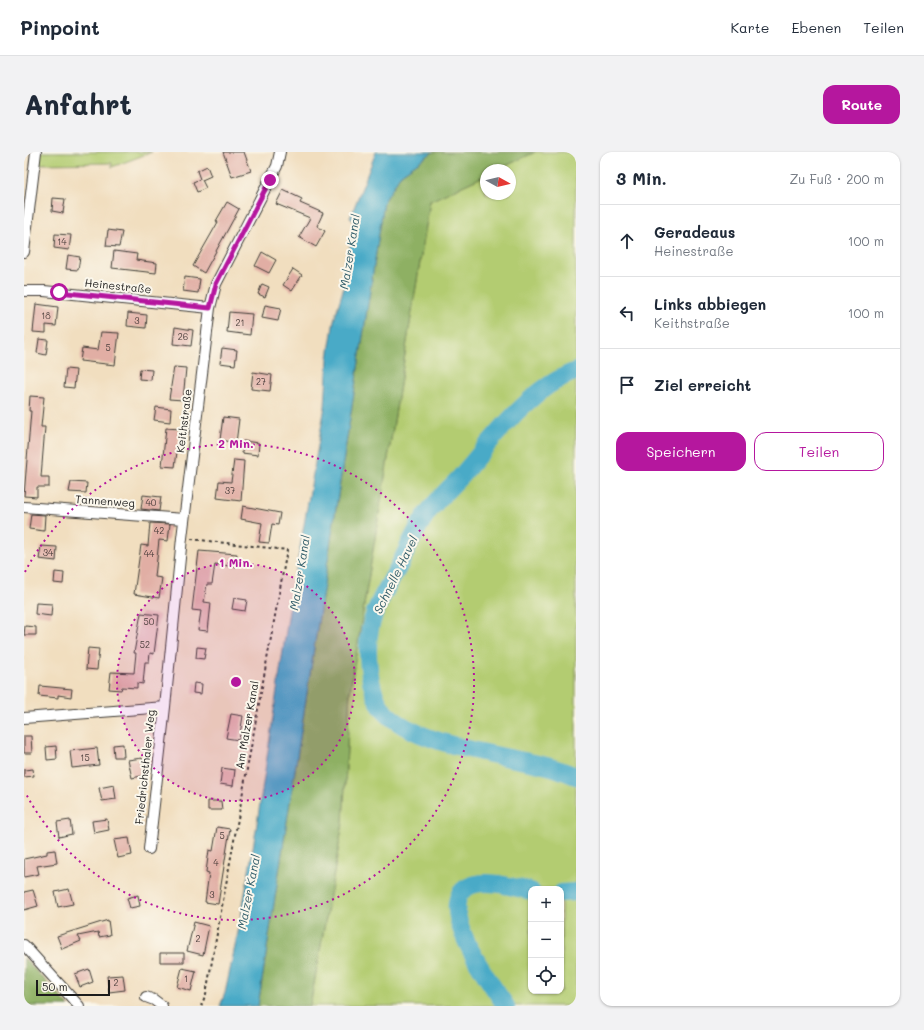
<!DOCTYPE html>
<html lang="de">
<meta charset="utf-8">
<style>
:root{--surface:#fff;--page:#f2f2f3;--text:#1f2937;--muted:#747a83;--line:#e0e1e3;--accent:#b5179e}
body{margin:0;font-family:Mali,sans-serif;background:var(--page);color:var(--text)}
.controls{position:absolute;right:12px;bottom:12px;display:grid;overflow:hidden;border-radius:8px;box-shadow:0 1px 3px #0004}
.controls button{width:36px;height:36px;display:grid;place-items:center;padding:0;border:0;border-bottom:1px solid var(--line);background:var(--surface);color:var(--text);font:20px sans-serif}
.compass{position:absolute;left:456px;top:12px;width:36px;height:36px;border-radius:50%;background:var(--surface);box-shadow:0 1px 3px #0004;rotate:98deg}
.scale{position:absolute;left:12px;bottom:10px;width:74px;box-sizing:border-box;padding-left:4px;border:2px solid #1c1c1c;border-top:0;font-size:11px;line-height:14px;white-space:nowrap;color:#1c1c1c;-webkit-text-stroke:3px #fbf7ec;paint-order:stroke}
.stop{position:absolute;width:12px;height:12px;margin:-9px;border:3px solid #b5179e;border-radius:50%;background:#fff}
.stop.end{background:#b5179e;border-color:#fff;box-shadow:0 1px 4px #0008}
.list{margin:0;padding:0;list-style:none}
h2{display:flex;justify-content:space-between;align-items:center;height:52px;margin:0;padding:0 16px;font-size:17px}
h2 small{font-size:13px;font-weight:400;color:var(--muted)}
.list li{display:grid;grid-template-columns:26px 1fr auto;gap:12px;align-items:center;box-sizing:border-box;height:72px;padding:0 16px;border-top:1px solid var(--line)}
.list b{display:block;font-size:15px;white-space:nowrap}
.list p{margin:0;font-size:13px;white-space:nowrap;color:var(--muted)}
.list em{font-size:13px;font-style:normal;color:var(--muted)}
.actions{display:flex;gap:8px;padding:12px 16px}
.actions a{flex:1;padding:9px 0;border:1px solid var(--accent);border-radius:12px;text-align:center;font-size:14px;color:var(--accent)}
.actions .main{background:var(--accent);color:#fff}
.icon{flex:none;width:22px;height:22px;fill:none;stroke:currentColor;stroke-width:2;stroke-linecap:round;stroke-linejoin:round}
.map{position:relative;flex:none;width:552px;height:854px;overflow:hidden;border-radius:12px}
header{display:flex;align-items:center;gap:24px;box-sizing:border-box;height:56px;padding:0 20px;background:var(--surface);border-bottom:1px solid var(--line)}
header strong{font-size:19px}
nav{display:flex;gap:22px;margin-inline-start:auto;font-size:14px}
.intro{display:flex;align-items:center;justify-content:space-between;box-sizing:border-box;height:96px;padding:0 24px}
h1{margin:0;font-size:28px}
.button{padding:10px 18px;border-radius:12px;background:var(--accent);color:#fff;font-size:14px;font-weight:700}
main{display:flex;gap:24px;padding:0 24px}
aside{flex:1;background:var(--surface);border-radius:12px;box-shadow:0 1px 3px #0004}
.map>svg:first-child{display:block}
</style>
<header>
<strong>Pinpoint</strong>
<nav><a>Karte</a><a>Ebenen</a><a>Teilen</a></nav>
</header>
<div class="intro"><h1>Anfahrt</h1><a class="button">Route</a></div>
<main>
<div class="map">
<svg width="552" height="854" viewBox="0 0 552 854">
<rect width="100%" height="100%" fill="#fbf7ec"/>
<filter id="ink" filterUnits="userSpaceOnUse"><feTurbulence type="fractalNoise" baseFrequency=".025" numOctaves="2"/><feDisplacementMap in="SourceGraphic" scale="8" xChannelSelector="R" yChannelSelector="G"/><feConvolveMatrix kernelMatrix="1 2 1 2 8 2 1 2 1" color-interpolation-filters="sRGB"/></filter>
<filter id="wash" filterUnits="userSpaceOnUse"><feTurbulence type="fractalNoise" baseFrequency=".012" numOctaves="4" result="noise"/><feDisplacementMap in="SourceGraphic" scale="16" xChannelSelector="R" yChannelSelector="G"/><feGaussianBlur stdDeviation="0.9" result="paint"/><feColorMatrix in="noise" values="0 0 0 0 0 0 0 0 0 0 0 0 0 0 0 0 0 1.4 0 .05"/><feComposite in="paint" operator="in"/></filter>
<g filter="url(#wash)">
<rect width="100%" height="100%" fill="#f1debf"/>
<path fill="#b3cc71" stroke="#687446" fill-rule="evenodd" d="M15,0H128L88,15V11L14,12Z
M511,0H552V854H286L319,671L326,539L406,49L462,23V42H486V18H473ZM507,737H537V839H507Z"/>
<path fill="#8eb063" stroke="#556640" d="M409,0H511L473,18H462V23L406,49L326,539L319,671L286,854H234L360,50L377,22Z
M0,806L45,854H0Z"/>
<path fill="#48aac7" stroke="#326372" d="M352,0H409L377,22L360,50L234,854H196L201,841L216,771L232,678L266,452L301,254L304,206L310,168L319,138L330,69L326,66Z"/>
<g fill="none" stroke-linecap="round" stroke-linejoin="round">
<path stroke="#48aac7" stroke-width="18" d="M552,219C504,237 470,286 437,324C425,337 409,351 400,366C390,381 383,398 375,414C365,433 352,452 347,473C341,496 344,537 358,556C385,592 477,603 519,613C530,615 541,620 552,624
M537,741L552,740
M482,854C468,833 400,743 452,732C469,728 490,736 507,739"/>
</g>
<g id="blocks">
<path fill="#e1aea4" d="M199,0H220L227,19L208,25Z
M183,14L187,24L178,28L182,36L173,40L169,30L176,27L173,19Z
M259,38L278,47L276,51L299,61L293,74L301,79L292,95L275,85L286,66L252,52Z
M29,46L41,47L39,61L28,59Z
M203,50L215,57L180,121L169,114L194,70L192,69Z
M84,78L98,80L95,95L82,94Z
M31,82L47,83L45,98L30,96Z
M90,99L113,102L112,108L133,111L132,121L88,116Z
M238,100L252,108L245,121L231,114Z
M44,103L56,105L54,118L42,117Z
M269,117L278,123L268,139L259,133Z
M161,125L176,127L174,141L159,139Z
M238,132L245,135L241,145L234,142Z
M12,152L34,155L32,174L22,173V181L9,180Z
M241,153L257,156L254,169L238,166Z
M205,160L228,162L226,183L203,180Z
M104,161L123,163L122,176L103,174Z
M151,175L169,178L167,194L149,192Z
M77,180L95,181L91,213L56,209L58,196L74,198Z
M15,187L24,188L22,203L13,201Z
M198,196L213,198L211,213L196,211Z
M150,215L162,216L159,248L145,247Z
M42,217L52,218L50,236L40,235Z
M116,217L128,218L127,228L115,227Z
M229,220L248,223L246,239L227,237Z
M6,244L20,245L17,275H21L17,325H25V335H13V345L0,344L7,259H5Z
M132,255L147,257L146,270L130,268Z
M199,265L215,267L212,291L196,288Z
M142,276L156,277L151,315L138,314Z
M219,289L235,291L234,303L218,301Z
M210,308L220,309L217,349L193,346L195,329L207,330Z
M47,330L63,331L62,341L45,340Z
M119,343L137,345L135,359L117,357Z
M219,354L256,361L254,373L248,372L245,391L235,390L238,371L217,367Z
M7,362L21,363L20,379L5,377Z
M126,371L146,372L144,389L135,388L131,425L138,426L135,446L110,442L117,393L124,394Z
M17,394L33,395L32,409L15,407Z
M175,399L213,402L212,415L191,412L188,432H183L180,450L187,451L184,479L174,478L177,459L168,458Z
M31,420L40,421L39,432L30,431Z
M210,446L223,448L221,459L208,457Z
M12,451L28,452L27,464L11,462Z
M117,461L135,463L130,502L126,501L125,510H121L119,532L113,531V536L98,535L97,538L85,537L87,520L110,521L112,501H110Z
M1,474L12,475V483H0Z
M173,495L182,496L180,507L172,506Z
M64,496L75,497L73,518L62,517Z
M170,531L178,532L177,542L169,541Z
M16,534L48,537L47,545L34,543V546L15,544Z
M207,562L219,564L215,588L202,586Z
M0,584H7L8,601H0Z
M99,592L100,605H90L89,593Z
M32,594L33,607L23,608L22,595Z
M73,596L75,613L48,616L46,599Z
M118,606L122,623L108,626L104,608Z
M198,616L211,618L209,634L196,632Z
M9,617L10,624L0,625V618Z
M90,633L92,647L78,649L75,636Z
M184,649H197L198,658H184Z
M83,667L85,678L70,681L68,669Z
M46,668L48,682L35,685L33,670Z
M193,675L206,677L194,752L181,750L185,721L182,720L185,698L189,699Z
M105,686L108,703L94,706L90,688Z
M31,698L33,711L13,714L15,722L0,725V707L23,702V699Z
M45,737L49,752L34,755L31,740Z
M9,738L14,754L0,758V740Z
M114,743L116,754L106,756L103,746Z
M84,768L86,783L75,785L74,780L54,784L57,789L38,797L33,784Z
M170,770L185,774L179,803L163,799Z
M136,801H160V810H136Z
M158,816L172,819L167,839L153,835Z
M65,817L69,830L56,835L51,822Z
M99,823L101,838L85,840L83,824Z"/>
</g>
</g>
<g filter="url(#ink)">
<use href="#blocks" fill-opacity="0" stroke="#3c3934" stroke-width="1"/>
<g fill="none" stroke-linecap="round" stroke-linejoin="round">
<g stroke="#3c3934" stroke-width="12">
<path id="minor" d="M0,100L12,0
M0,139H20L186,156
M0,355L160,367
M141,555L158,386L186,156L192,132L253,14L256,0
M0,566L141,555L125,697
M0,793L55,854
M122,845L130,848L138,854"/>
</g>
<path stroke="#3c3934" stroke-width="2" stroke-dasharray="3 3" stroke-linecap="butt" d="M167,387L263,398L182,842L177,854"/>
<use href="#minor" stroke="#fff" stroke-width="10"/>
</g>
</g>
<g fill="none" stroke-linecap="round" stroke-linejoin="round" filter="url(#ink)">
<path stroke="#b5179e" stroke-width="5" d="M35,140L186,156L192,132L246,28"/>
</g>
<circle cx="212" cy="530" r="119" fill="#b5179e" fill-opacity=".12"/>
<g fill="none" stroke="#b5179e" stroke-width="2" stroke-dasharray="2 4">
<circle cx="212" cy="530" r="119"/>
<path d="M1 420A238 238 0 1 1 1 640"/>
</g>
<g text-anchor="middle" stroke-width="4" stroke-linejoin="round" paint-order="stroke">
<g font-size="9" fill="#4d403e">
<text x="38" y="93">14</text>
<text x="22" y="167">18</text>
<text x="113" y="172">3</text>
<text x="216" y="174">21</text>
<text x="159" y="188">26</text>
<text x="84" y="199">5</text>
<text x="237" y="233">27</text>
<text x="206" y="342">37</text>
<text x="127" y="354">40</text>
<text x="135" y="382">42</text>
<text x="24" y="404">34</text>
<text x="125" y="405">44</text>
<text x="125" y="473">50</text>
<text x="121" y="496">52</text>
<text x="61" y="609">15</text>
<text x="198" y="687">5</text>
<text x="192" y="714">4</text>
<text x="188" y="746">3</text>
<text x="174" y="790">2</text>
<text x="162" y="830">1</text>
<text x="92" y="834">2</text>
</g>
<g font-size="11" fill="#1c1c1c" stroke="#fbf7ec">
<text transform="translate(94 134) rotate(6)" y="4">Heinestraße</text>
<text transform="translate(160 269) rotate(-83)" y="4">Keithstraße</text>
<text transform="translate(81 349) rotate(4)" y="4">Tannenweg</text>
<text transform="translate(223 573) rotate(-80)" y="4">Am Malzer Kanal</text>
<text transform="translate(121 615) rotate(-84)" y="4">Friedrichsthaler Weg</text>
</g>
<g font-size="12" font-style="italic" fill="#305c69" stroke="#fbf7ec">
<text transform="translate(326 100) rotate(-81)" y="4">Malzer Kanal</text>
<text transform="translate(276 421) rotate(-81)" y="4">Malzer Kanal</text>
<text transform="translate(372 423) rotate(-64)" y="4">Schnelle Havel</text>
<text transform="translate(225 740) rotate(-79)" y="4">Malzer Kanal</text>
</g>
</g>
<circle cx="212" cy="530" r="6" fill="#b5179e" stroke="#fbf7ec" stroke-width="2"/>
<g font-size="12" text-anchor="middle" font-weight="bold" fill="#b5179e" stroke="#fbf7ec" stroke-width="4" stroke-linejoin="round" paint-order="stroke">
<text x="212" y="296">2 Min.</text>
<text x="212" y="415">1 Min.</text>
</g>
</svg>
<div class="controls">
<button>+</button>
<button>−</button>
<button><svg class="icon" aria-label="locate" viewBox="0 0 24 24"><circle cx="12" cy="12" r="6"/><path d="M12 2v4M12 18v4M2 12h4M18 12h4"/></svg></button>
</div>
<svg class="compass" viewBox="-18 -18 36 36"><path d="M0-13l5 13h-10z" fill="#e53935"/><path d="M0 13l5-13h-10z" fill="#747a83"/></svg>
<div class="scale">50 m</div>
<div class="stop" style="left:35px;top:140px"></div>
<div class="stop end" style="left:246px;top:28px"></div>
</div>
<aside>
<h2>3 Min.<small>Zu Fuß · 200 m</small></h2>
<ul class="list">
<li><svg class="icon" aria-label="ahead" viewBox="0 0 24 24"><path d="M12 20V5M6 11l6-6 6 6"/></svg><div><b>Geradeaus</b><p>Heinestraße</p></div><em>100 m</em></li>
<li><svg class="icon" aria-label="left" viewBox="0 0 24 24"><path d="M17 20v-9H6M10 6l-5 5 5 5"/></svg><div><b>Links abbiegen</b><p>Keithstraße</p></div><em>100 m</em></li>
<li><svg class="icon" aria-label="arrive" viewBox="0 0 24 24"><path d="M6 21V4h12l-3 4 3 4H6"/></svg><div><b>Ziel erreicht</b></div></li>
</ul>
<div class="actions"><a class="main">Speichern</a><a>Teilen</a></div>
</aside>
</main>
